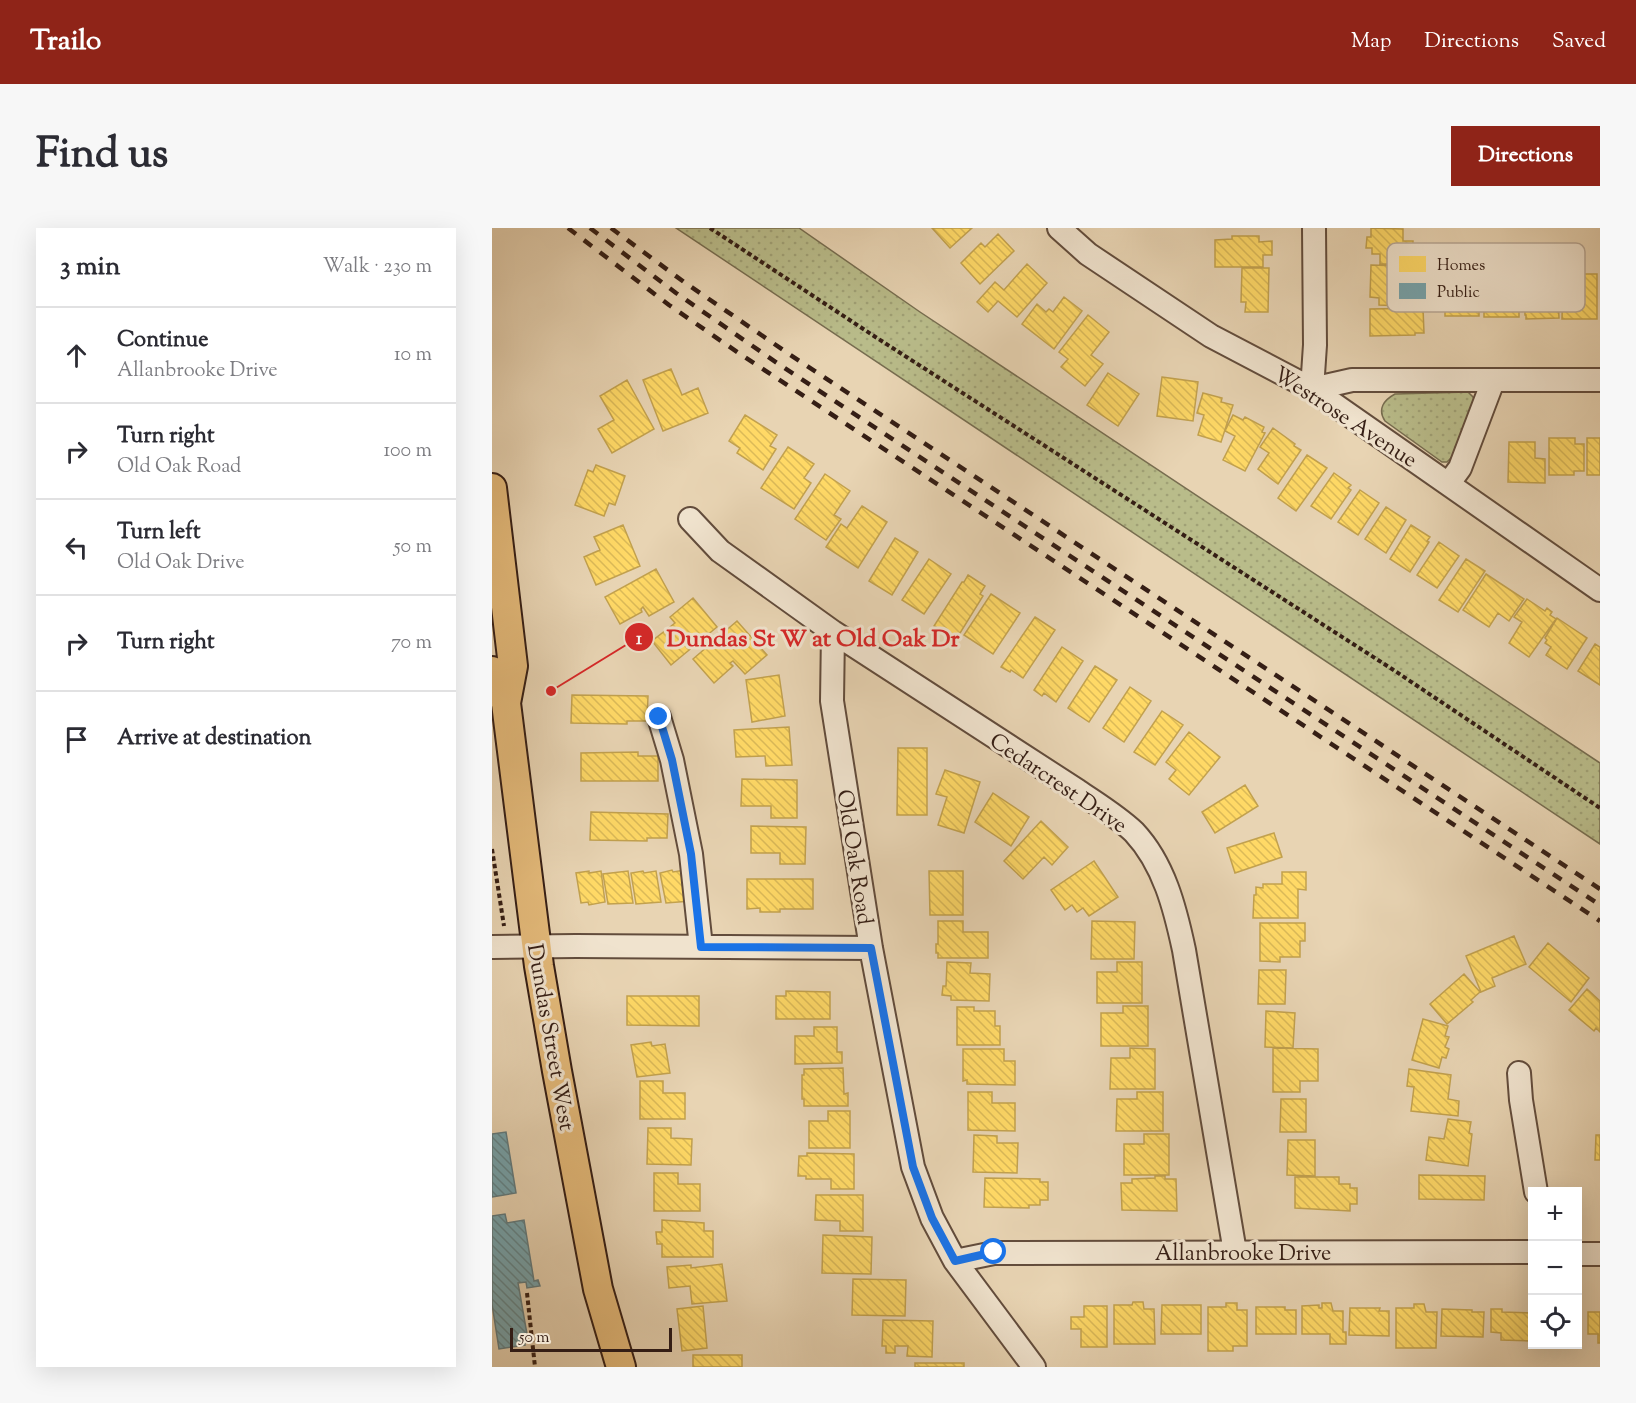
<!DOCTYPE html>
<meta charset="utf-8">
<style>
:root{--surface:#fff;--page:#f7f7f7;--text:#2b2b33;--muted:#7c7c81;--line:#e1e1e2;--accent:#8f2418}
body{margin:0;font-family:"Sorts Mill Goudy",serif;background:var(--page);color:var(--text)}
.controls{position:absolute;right:18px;bottom:18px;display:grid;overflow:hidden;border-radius:0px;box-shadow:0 6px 24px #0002}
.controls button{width:54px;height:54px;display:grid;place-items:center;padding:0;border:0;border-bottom:2px solid var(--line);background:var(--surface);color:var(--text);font:30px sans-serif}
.scale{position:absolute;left:18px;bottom:15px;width:162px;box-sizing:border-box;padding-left:6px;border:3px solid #351e15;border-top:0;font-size:16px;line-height:21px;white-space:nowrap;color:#351e15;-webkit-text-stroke:4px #f0e3ce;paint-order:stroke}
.stop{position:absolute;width:18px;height:18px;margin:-14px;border:4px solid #1a73e8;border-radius:50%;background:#fff}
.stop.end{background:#1a73e8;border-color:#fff;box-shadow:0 2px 6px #0008}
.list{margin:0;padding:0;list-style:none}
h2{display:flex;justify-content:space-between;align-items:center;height:78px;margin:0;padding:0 24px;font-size:26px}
h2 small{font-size:20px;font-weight:400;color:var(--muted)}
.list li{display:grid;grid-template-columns:39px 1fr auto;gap:18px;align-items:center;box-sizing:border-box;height:96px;padding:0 24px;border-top:2px solid var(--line)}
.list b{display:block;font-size:22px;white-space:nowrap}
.list p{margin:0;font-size:20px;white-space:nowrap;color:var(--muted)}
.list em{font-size:20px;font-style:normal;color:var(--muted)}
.icon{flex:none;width:33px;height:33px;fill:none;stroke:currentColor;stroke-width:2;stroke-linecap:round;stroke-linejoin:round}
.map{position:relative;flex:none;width:1108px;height:1139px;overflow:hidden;border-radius:0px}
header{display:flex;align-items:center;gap:36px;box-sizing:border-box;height:84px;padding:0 30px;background:var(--accent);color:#fff}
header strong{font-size:28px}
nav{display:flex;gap:33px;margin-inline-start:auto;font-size:21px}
.intro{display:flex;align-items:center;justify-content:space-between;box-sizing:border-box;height:144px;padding:0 36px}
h1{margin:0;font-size:42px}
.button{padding:15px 27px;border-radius:0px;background:var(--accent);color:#fff;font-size:21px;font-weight:700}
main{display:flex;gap:36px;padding:0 36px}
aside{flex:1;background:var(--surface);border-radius:0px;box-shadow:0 6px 24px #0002}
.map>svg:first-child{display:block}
</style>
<header>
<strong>Trailo</strong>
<nav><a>Map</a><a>Directions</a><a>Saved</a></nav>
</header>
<div class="intro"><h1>Find us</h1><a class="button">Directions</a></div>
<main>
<aside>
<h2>3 min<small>Walk · 230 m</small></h2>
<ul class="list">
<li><svg class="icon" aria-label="ahead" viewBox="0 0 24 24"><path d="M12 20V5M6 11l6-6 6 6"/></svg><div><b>Continue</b><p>Allanbrooke Drive</p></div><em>10 m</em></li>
<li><svg class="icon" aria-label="right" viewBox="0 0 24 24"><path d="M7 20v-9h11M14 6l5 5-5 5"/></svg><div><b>Turn right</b><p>Old Oak Road</p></div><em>100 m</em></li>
<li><svg class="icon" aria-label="left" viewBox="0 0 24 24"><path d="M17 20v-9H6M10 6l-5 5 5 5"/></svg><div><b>Turn left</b><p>Old Oak Drive</p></div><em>50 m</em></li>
<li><svg class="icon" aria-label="right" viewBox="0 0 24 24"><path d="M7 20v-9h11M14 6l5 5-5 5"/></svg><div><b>Turn right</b></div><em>70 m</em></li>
<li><svg class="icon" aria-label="arrive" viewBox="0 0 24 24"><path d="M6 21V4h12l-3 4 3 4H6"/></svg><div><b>Arrive at destination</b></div></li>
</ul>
</aside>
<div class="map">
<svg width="1108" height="1139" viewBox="0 0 1108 1139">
<defs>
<pattern id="grass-dots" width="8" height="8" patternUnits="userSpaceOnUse" patternTransform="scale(1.5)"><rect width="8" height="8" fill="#b9bc8a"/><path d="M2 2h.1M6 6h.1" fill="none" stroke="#a0a176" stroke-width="1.8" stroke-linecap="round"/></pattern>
<pattern id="homes-back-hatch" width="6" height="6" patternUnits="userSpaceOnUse" patternTransform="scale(1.5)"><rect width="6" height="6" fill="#ffd966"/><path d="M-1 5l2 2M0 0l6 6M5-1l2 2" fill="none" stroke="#dbba58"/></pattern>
<pattern id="public-back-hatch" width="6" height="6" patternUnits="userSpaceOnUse" patternTransform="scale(1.5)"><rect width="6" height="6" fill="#76a5af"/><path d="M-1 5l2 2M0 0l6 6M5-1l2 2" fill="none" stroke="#62868d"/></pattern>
</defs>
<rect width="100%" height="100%" fill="#e8d4b3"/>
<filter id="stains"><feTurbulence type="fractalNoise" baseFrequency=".00333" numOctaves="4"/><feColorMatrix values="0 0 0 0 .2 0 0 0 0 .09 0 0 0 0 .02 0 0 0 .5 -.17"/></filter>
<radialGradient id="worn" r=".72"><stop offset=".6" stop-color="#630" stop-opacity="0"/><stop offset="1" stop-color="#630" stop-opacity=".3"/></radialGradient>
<path fill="url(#grass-dots)" stroke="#776d50" stroke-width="1.5" d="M184,0H307L428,84L1108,535V616Z
M976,164L981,169L983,174L965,224L955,234H950L893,193C885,181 892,172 903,166Z"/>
<path fill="url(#homes-back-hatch)" stroke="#c2a14e" stroke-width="1.5" d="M440,0H480L458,20Z
M879,0L911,1V13H921V24L910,23V36H888V26H880V20H874L875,9H879Z
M506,6L522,23L488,56L469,35L489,15L493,19Z
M740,8H767V14L780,13V27H771V39H723V12L740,11Z
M535,36L555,55L525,89L506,73L496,84L485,74L503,54L512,62Z
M879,37L911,38L910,78L887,77V70L878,69Z
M750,40H777L776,84H753L754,74H749Z
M977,43H987V88H953V46H977Z
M992,46H1027V89H992Z
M1057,46V67H1066L1067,90L1034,91V87H1033L1032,47Z
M1071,46H1105V91H1070Z
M572,69L590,83L562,121L530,96L545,76L554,84L557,81L561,84Z
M931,80L932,105H923V107L878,108V81Z
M596,87L617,104L599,127L611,136L593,158L569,139L576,131L567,124Z
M179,141L190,167L206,160L216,185L171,203L151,152Z
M616,145L647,166L626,198L595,177Z
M670,149L706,154L701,193L665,188Z
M135,152L162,201L120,225L106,201L122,192L108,168Z
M711,165L730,170L729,174L741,177L729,214L706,207L712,187L705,185Z
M253,187L285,207L278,218L284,221L271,242L245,225L248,220L237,213Z
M741,187L751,192L753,189L772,199L770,204L773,205L753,243L731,232L743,208L733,203Z
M781,200L803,216L802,218L809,222L786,256L766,241L777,225L768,219Z
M1057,210H1083V216H1092V243H1082V247H1057Z
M1095,210H1108V247H1095Z
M1017,214H1043V230L1053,231V255L1016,254Z
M296,219L322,236L312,250L319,255L302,281L269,260Z
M815,227L835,240L804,283L786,270Z
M104,237L133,248L123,277L117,275L112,288L83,277L96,242L101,244Z
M842,245L859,257L856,260L859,262L839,291L819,278Z
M333,246L358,263L342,287L349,291L334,312L303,291Z
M868,262L887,275L866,307L846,294Z
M370,278L395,294L366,340L334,319L349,296L355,300Z
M894,279L914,292L894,325L873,311Z
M131,297L148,338L104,357L92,329L108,322L102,309Z
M919,297L938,309L935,313L937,314L918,344L898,331Z
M403,310L426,324L400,367L377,353Z
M947,314L967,328L945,360L925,347Z
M437,331L459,346L432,386L410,372Z
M974,331L993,343L966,384L947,372Z
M164,341L182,374L157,388L151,379L149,381L150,384L128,396L113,369Z
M994,346L1032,371L1017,393L1006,385L997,399L971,382Z
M476,347L493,358L488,366L491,368L465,410L460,407L459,409L442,398L470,354H472Z
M499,366L528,385L501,426L472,407Z
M201,370L225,399L179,437L160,413L183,395L178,389Z
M1035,371L1053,383L1055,380L1060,384L1058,387L1064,391L1037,429L1017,415L1030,394L1022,389Z
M543,389L563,402L531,450L519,442L518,444L509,439Z
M1065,390L1095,410L1075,441L1054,427L1059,419L1053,415L1055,412L1053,410Z
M245,393L275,427L253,446L241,433L238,435L241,438L222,455L201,431Z
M1103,416L1108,419V457L1086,443Z
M570,419L591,433L564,474L552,465L550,468L542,462Z
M603,438L625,452L597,494L576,480Z
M287,447L293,488L260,494L254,452Z
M638,459L659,473L632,514L611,500Z
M80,467L156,468L155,493H135V496L79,495Z
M670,483L691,497L663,537L642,524Z
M297,499L300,537L274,538L273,528L244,529L242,502Z
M697,504L728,529L697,567L677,551L684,542L674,534Z
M406,520H435V587H405Z
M146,524V528H166V553H89V525Z
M453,542L488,554L472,605L446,597L455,569L444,566Z
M250,551L305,552V590H279V578H249Z
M753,557L766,578L723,605L710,584Z
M501,565L537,589L519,618L483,594Z
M99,584L176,586L175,610H155V613L98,612Z
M549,593L576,619L560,637L552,629L531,651L512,633Z
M259,598L314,599L313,636H288V625H259Z
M782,605L790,629L743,645L735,620Z
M602,633L626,669L597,688L591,680L585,684L580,677L573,682L559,662Z
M180,642L181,644L193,642L199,673L174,675L168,645Z
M97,643V645L109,643L113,674L97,677L96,674L89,675L84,645Z
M136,643L141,675L116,676L111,646Z
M151,643L152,645L164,643L169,674L144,676L139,645Z
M437,643H471V687H438Z
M790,644H814V662L806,661V690H761L762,667H764V659L771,660V656H790Z
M255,651H321V681H288V684H268V680L255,681Z
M446,693H471V704H496V730H446V725H444V716H446Z
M600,693L643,694L642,731H599Z
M768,695H813V713H808V729H788V734L768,733Z
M1022,708L1034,736L1000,750L1003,758L989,764L974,728Z
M1056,715L1097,750L1079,774L1037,739Z
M455,734L479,735L478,745L498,746L497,773L459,772V768L450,767L451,758H454Z
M625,734H650V775H605V744H625Z
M767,742H794L793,776H766Z
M972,746L988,764L979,772L981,774L955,796L938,776Z
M1095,761L1108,773V804L1104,800L1102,803L1077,782Z
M294,763L338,764V791H284V768H294Z
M135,768H207V798L135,797Z
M631,778H656V818H609V785H631Z
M465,779H482V783H503V798H508V817H465Z
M774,783L803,785L801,820L773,819Z
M931,791L956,798L953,808L957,809L953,819L957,821L954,830L950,829L947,840L920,832Z
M322,799H345V824H350V835L303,836V808H322Z
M159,814L160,818L173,816L178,845L145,849L139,817Z
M638,820L663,821V861H618L619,830H638Z
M781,820L826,821V853H808V864H781Z
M471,821H512V833H523V857L475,856V852L471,853Z
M351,840L352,866L356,865V878H312V871H310V847H312V841Z
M917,841L959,847L956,871L967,873L966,888L919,883L922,859L915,858Z
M148,853H171V865H193V891H148Z
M476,864H500V875H523V903L476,902Z
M645,864H671V903H624L625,871H645Z
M789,871H814V904H788Z
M336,883H358V920H317V893H336Z
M956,891L979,894L977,905L980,906L976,938L934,932L937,909L952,911Z
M156,900H179V910L200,911L199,937L155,936Z
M652,906H677V947H632V916H652Z
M482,907L505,908V915H526L525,945L481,944Z
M1104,907H1108V932H1103Z
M796,912H823V948L795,947Z
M315,925L362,926V961H339V951H314V948H306L307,928H315Z
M162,945H186V956H208V983H162Z
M927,947L993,948L992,972L927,971Z
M663,948H673V951H684L685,983L630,982L629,955H640V951L663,950Z
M803,949H847V956H858V960H865V976H858V983L803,980Z
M493,950L548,951V954H556V972H548V977H537V980L492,979Z
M324,967H371V1003H348V993L323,992Z
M170,992L212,995V1003H221V1029H170V1016H165L164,1004H170Z
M331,1007L380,1009L379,1046L330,1045Z
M230,1036L235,1073L200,1076L198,1058L177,1060L175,1039L199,1037V1040Z
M361,1051L414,1052L413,1088L360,1087Z
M641,1074H651L652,1081H662L663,1116H622V1077H640Z
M734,1075H745V1082H755V1118H741V1123H716V1079H734Z
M830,1075H839L841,1083H851V1104H854V1116H838V1106H810V1078L827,1077V1080H830Z
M922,1076H932L934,1084H945L944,1120H904V1080H922Z
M670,1077H709V1106H669Z
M211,1078L215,1120L190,1123L185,1081Z
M592,1078H615V1119H589V1101H579V1089H592Z
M764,1079H793V1082H804V1106H764Z
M858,1080H888L887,1083H897V1108L857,1107Z
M950,1081L980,1082V1084H992L991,1109L949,1108Z
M999,1081H1010V1084L1039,1085L1038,1113L1009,1112V1105L999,1104Z
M1096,1084H1108V1115H1106V1106H1096Z
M1086,1086L1089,1087L1088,1114H1086Z
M391,1092L441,1093L440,1129L415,1128L416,1118H403V1125H394V1118H390Z
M201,1127H250V1139H201Z
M423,1135H472V1139H423Z"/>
<path fill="url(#public-back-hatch)" stroke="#627c81" stroke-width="1.5" d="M14,904L24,965L0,969V906Z
M13,986L15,995L32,992L42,1053L46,1052L48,1058L35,1060L34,1054L26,1055L35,1106L32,1107L33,1117L7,1121L0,1076V988Z"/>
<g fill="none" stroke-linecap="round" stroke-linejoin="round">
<g stroke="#624c3c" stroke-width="26">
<path id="minor" d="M567,0L596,26L719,108L820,161L1108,362
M822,0L823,117L820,161L860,152H1108
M957,255L968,240L1001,153
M198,291L228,323L341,404L586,563C605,576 625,588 642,604C672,636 683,680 692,722L743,1024
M341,404L340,473L379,720L421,939L440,990L463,1033L542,1139
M167,489L180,532L199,626L209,719
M0,719L84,718L379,720
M1027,845L1029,872L1044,964
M1086,1026H1108
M463,1033L502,1025L1040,1024"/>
</g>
<g stroke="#351e15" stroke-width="32">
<path id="major" d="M0,260L21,438L14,475
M0,443L14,475L47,738L65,843L106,1061L129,1139"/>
</g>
<path stroke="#351e15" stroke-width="4" stroke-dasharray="4.5 3" stroke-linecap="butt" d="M218,0L385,110L900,441L1108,580
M0,621L12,698
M35,1065L43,1139"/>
<use href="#minor" stroke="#f0e3ce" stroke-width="22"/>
<use href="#major" stroke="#e4ba7a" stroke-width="28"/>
<path stroke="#351e15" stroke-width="4.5" stroke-dasharray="10 10" stroke-linecap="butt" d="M76,0L177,77L248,126L1108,693
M98,0L184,65L288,137L1108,677
M119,0L192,54L297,126L1108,661"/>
</g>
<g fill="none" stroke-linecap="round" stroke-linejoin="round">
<path stroke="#1a73e8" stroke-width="8" d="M167,489L180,532L199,626L209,719L379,720L421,939L440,990L463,1033L502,1024"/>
</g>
<g text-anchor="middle" stroke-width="6" stroke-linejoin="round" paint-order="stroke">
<g font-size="22" fill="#351e15" stroke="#f0e3ce">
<text transform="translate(854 188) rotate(33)" y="8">Westrose Avenue</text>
<text transform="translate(567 554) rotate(34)" y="8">Cedarcrest Drive</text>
<text transform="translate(364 629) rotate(81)" y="8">Old Oak Road</text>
<text transform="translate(60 809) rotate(80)" y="8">Dundas Street West</text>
<text x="751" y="1032">Allanbrooke Drive</text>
</g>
</g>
<rect x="895" y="15" width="198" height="69" rx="9" fill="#f0e3ce" stroke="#b8a896" stroke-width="1.5"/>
<rect x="907" y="28" width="27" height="16" fill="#ffd966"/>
<rect x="907" y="55" width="27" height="16" fill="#76a5af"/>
<g font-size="16" fill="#351e15">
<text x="945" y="42">Homes</text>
<text x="945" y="69">Public</text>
</g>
<path fill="none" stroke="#d62828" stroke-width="2" d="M59 463L147 409"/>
<g fill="#d62828" stroke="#f0e3ce" stroke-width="2">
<circle cx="59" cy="463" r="6"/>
<circle cx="147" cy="409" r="15"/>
</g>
<g font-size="18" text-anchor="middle" font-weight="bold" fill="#fff">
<text x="147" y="416">1</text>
</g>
<g font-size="24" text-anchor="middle" font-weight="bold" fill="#d62828" stroke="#f0e3ce" stroke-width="6" stroke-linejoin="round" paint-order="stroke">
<text x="321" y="418">Dundas St W at Old Oak Dr</text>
</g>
<rect width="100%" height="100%" filter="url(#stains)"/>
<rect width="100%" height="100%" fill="url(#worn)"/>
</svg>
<div class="controls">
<button>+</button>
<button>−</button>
<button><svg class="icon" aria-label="locate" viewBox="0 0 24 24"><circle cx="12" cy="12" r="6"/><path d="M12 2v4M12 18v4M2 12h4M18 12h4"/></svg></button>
</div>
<div class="scale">50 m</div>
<div class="stop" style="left:502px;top:1024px"></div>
<div class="stop end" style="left:167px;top:489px"></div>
</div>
</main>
